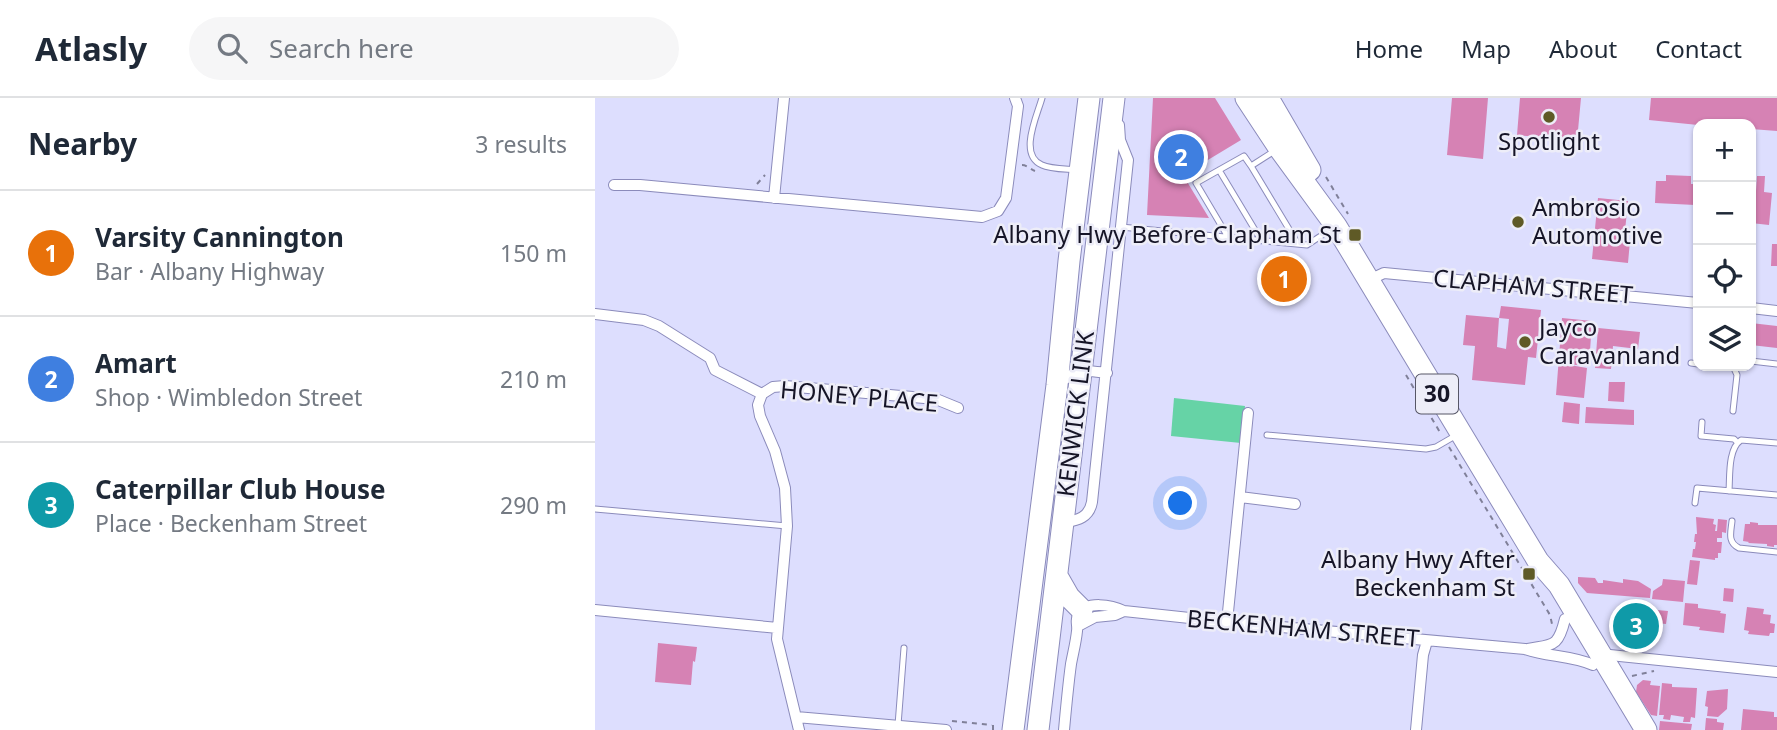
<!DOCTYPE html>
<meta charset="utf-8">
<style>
:root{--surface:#fff;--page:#f6f6f7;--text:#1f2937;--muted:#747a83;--line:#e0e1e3;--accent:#0f766e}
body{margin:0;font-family:"Noto Sans",sans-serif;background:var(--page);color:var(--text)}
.controls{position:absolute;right:21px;top:21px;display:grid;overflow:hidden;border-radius:14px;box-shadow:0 2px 5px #0004}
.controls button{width:63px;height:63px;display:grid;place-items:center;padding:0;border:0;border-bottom:2px solid var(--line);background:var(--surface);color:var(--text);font:35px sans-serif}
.you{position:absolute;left:586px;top:406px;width:24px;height:24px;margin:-18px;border:5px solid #fff;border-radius:50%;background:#1a73e8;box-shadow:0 0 0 10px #1a73e833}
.badge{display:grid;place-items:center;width:46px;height:46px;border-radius:50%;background:var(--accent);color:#fff;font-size:23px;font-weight:700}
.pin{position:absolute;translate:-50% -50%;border:4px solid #fff;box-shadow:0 2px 7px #0006}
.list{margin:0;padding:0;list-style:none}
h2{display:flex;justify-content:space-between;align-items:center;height:91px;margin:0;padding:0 28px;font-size:30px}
h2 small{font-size:23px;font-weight:400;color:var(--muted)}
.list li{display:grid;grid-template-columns:46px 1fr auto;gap:21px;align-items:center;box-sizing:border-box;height:126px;padding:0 28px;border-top:2px solid var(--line)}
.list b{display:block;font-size:26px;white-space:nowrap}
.list p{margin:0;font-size:23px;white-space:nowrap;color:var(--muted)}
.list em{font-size:23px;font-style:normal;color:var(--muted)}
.icon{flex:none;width:38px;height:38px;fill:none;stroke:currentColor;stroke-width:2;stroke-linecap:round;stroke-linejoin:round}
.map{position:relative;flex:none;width:1182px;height:632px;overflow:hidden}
header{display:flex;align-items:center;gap:42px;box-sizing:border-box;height:98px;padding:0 35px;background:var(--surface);border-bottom:2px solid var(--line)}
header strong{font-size:33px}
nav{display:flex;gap:38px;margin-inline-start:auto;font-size:24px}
.search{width:490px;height:63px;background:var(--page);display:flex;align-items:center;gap:18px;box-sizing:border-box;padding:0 24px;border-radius:38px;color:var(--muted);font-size:26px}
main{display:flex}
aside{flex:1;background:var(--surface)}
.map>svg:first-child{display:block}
</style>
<header>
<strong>Atlasly</strong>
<div class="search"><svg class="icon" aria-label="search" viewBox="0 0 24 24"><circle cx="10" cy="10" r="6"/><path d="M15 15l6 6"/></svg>Search here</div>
<nav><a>Home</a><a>Map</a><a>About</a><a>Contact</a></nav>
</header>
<main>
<aside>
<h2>Nearby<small>3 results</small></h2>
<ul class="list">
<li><span class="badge" style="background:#e8710a">1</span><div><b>Varsity Cannington</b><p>Bar · Albany Highway</p></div><em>150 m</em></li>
<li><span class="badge" style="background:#3f7fe0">2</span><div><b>Amart</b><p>Shop · Wimbledon Street</p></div><em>210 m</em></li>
<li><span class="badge" style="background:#0f9aa8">3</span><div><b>Caterpillar Club House</b><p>Place · Beckenham Street</p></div><em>290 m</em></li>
</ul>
</aside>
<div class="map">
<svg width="1182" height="632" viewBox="0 0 1182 632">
<rect width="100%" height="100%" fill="#dddefe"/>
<path fill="#66d3a6" d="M579,300L650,308L646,345L576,338Z"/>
<path fill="#d682b4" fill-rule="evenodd" d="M558,0H620L646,42L588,77L614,120L552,117Z
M857,0H893L888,61L852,57Z
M925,0H986L982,43L922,37Z
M1056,0H1182V33L1156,31V26L1103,27L1054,22Z
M1071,77L1096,78V86H1102L1100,107L1060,105L1061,83H1071Z
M1162,78H1170L1169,94L1177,95L1174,127L1156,125V93H1161Z
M1003,100L1033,103L1029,143H1035L1033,165L997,161Z
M1177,146H1182V168H1176Z
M906,208L946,212L941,260L933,259L930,287L877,282L880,248L868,247L871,217L904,220ZM904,220L914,221L911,251L902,249Z
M967,220L997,223L994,268L969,266L992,270L989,300L961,297Z
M1101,220H1103V259H1099Z
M1156,225L1182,228V250L1156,247Z
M1003,230L1045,234L1043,251L1018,248L1016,271L1000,270Z
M1014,284H1030L1029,304L1013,303Z
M969,304L985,306L984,326L967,324Z
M991,309L1039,312V327L990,325Z
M1101,419L1119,421L1118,426L1121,427L1120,433H1122L1123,421L1132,422L1131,435L1127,434V440H1122V444H1127L1126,455H1123V460H1120V462L1097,459L1098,451H1100L1101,444H1099L1100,436H1102Z
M1155,424L1163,425V427H1182V447H1179V449L1172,448V446L1153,445L1154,444L1148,443L1150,426H1155Z
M1095,462L1105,463L1102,487L1092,486Z
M983,479L1000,480L1003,485H1008V482L1028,485V481L1043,483L1056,491L1055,500L992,495L983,485Z
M1068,481L1090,483L1088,504L1057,501L1058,493L1067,487Z
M1129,490L1139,491L1138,504L1128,503Z
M1090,505L1103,506V510L1126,513L1125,515L1131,516L1129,535L1104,532L1105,529L1088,527Z
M1152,509L1169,511L1168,516L1176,517L1175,525L1180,526L1179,535H1175L1174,538L1153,536L1154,533L1149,532Z
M1029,510L1054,513L1053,522L1060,523L1059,534L1050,532V535H1046V537L1023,534L1024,520H1028Z
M1062,512L1073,513L1071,526L1061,525Z
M63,545L102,549L100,564L98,563L96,587L60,584Z
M1048,582L1056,583L1055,587L1065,588L1062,618L1056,617L1041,594L1042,587Z
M1067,585L1077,586V589L1102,590L1100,620L1096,619L1095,624H1088L1089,619L1076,617L1075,622L1068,621L1069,617H1064Z
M1133,591L1132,611L1123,619L1112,618L1113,609L1110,608L1112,593Z
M1148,611L1179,614V619H1182V632H1146Z
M1111,620L1122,621V624L1129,625L1128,632H1110Z
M1065,623L1097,626L1096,632H1064Z"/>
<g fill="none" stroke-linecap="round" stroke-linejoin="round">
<g stroke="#8b8bbb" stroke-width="7">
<path id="lane" d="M447,0C442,18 423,57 447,67C455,71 472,71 481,72
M681,52L656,68L703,146
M624,72L666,142
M526,129L712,147L738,130
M633,139L601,85L649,58L656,68
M1156,263L1182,266
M1096,265L1103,266
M1127,268H1134
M1138,268L1142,277L1138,313
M1107,324L1106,338L1139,341L1142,344
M672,337L831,351L841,349L860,338
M1134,393C1135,377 1133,351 1146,342L1182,345
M1100,405L1102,390L1182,397
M0,411L192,428
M1137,423C1136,434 1132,444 1144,450L1182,454
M303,627L309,550"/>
</g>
<g stroke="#8b8bbb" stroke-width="12">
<path id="street" d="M19,87H45L387,119L403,113L411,100L423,8L420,0
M179,100L189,0
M774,182L789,175L1103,205
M1156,210L1182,213
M0,216L49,222L64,228L115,260L120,272L167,296
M463,286C484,270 487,272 512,275
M167,296L163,307L165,318L180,353L190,390L192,428L182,541L204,632
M167,296L178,289L190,288L341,301L363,310
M645,399L700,406
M468,425C483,422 494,420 497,404L533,62L525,42L524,27
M0,512L183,530
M632,524L653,315
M483,528L500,519L520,517L529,513
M933,551C958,546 963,550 970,521
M1005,556L1182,574
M201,619L351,632
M469,632C471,610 473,588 476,566C478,555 481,544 482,533C483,527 480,522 483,517C491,502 517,507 529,513L632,524L930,551C952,559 976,557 998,567
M821,632L828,557L832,543"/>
</g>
<g stroke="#8b8bbb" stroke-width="23">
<path id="highway" d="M651,0L684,50L741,128L943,463L964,487L1051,632
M673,0L715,72
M462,478L474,499L487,512
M418,632L462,287L474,163L494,0
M443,632L519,0"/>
</g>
<path stroke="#808099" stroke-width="2" stroke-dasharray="5 5" stroke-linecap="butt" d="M427,67C432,67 435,71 440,73
M731,79L753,116
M162,86L170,77
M811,277L846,336
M854,349L955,517L957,526
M1037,578L1059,573
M357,623L397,627
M398,632V627L401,624"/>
<use href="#lane" stroke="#fff" stroke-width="5"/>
<use href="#street" stroke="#fff" stroke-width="10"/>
<use href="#highway" stroke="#fff" stroke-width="21"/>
</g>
<g fill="#5f5a26" stroke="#ededf8" stroke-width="2.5">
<circle cx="954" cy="19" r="7"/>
<circle cx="923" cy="124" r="7"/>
<rect x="753" y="130" width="14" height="14" rx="3.5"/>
<circle cx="930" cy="244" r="7"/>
<rect x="927" y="469" width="14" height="14" rx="3.5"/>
</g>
<g text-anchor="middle" stroke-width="5" stroke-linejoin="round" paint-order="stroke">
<rect fill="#ededf8" stroke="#565666" stroke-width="2" x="821" y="276.5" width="42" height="39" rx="5"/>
<g font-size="23" font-weight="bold" fill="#161527">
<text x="842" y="304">30</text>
</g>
<g font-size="24" fill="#161527" stroke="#ededf8" text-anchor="start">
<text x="954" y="52" text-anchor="middle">Spotlight</text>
<text x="937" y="118">Ambrosio<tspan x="937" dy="28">Automotive</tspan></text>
<text x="746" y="145" text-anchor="end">Albany Hwy Before Clapham St</text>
<text x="944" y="238">Jayco<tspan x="944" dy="28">Caravanland</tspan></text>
<text x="920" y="470" text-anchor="end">Albany Hwy After<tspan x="920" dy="28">Beckenham St</tspan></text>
</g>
<g font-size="24" fill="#161527" stroke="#ededf8">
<text transform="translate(938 189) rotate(5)" y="8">CLAPHAM STREET</text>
<text transform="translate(264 299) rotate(5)" y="8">HONEY PLACE</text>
<text transform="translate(481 316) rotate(-83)" y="8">KENWICK LINK</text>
<text transform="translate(708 531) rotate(5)" y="8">BECKENHAM STREET</text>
</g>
</g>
</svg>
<div class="controls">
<button>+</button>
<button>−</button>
<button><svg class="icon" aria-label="locate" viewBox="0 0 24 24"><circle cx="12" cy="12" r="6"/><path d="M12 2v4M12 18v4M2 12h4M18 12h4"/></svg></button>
<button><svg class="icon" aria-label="layers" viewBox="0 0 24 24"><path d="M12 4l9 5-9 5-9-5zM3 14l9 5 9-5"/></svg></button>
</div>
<div class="you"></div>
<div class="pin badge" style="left:689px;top:181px;background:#e8710a">1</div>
<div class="pin badge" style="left:586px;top:59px;background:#3f7fe0">2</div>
<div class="pin badge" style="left:1041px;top:528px;background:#0f9aa8">3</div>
</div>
</main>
